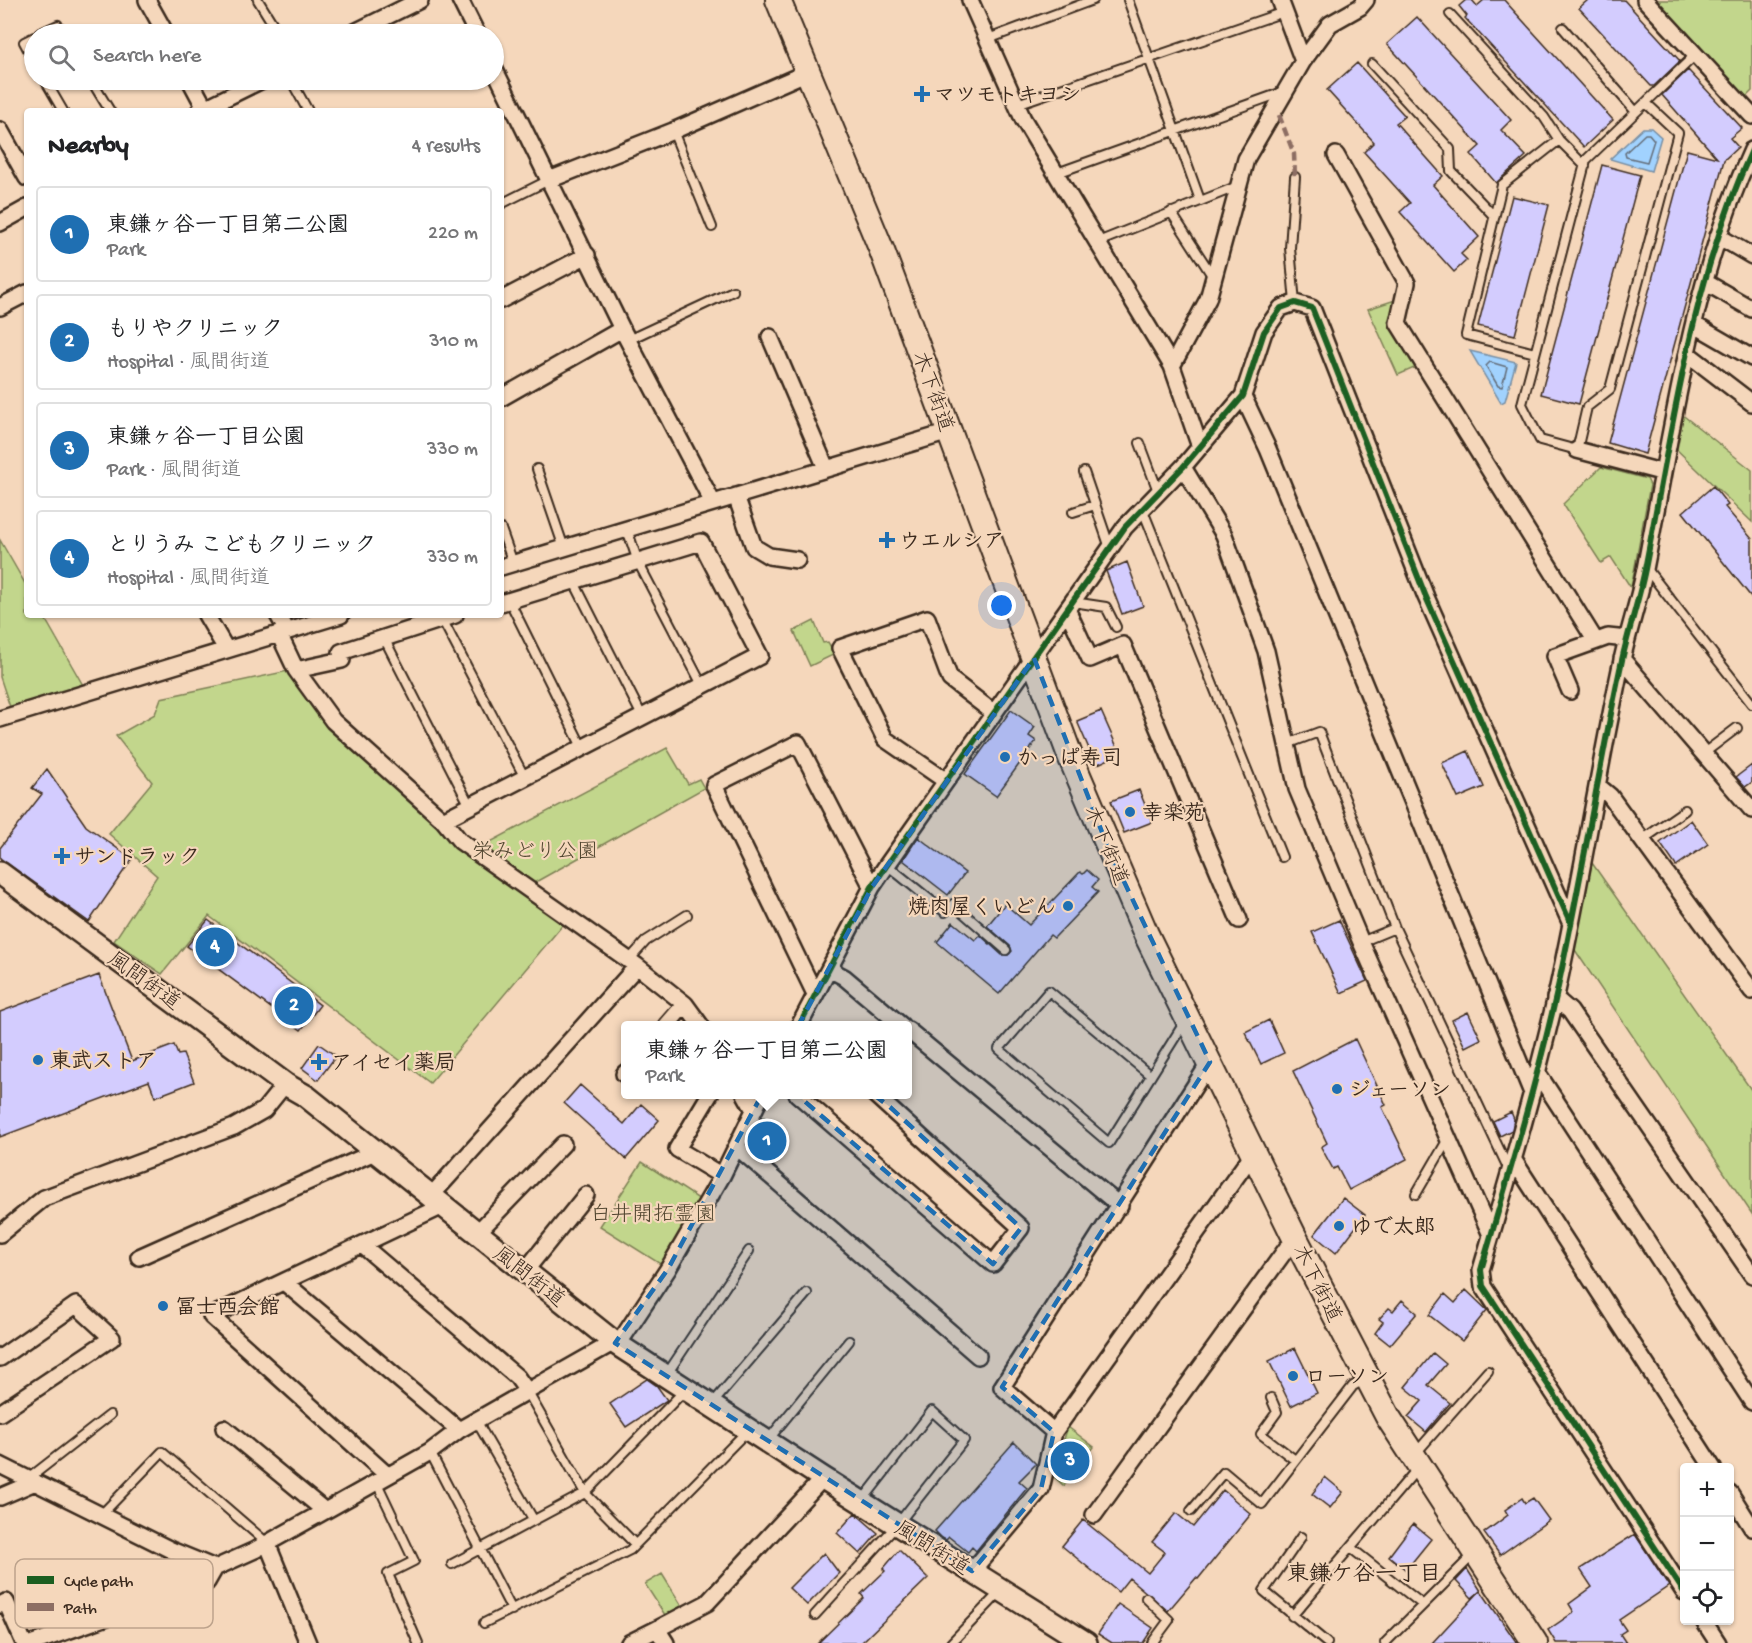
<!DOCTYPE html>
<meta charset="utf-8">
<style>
:root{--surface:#fff;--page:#f2f2f2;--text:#202124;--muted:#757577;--line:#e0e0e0;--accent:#1f6fb2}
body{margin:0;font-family:"Gochi Hand","Klee One",sans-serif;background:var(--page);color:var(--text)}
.controls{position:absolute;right:18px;bottom:18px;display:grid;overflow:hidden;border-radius:6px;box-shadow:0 2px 4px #0004}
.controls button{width:54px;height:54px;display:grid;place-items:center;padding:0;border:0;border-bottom:2px solid var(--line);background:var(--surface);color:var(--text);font:30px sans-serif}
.you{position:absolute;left:1002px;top:606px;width:21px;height:21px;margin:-15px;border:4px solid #fff;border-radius:50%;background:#1a73e8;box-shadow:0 0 0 9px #1a73e833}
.badge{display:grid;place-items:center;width:39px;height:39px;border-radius:50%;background:var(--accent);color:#fff;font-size:20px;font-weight:700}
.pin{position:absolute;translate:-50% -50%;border:3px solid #fff;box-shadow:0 2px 6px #0006}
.popup{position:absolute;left:621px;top:1021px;width:291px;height:78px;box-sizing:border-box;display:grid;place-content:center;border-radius:6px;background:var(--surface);filter:drop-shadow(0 2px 4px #0005);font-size:20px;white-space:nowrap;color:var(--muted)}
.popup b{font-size:22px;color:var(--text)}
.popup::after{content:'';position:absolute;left:50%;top:100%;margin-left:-12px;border:12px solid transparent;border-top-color:var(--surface)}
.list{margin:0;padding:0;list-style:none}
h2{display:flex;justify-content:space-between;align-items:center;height:78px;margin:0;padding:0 24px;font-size:26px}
h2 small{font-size:20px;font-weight:400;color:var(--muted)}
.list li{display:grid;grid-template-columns:39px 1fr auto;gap:18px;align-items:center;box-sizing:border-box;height:96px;margin:0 12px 12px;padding:0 12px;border:2px solid var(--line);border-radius:6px}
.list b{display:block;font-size:22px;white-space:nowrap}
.list p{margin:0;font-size:20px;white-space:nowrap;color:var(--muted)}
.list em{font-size:20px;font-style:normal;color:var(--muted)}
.icon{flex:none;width:33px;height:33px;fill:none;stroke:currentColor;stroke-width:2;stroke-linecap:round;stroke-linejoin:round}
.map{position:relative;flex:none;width:1752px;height:1643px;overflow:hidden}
.search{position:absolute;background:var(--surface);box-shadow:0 2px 4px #0004;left:24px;top:24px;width:480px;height:66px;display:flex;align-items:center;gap:15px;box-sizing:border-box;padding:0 21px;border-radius:33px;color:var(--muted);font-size:22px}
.panel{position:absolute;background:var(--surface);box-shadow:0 2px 4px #0004;left:24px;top:108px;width:480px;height:510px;border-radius:6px}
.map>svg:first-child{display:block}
</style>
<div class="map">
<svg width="1752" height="1643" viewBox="0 0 1752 1643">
<rect width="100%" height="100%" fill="#f5d7bb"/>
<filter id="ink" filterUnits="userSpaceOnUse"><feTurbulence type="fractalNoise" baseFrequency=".0167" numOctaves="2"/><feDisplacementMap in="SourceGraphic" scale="12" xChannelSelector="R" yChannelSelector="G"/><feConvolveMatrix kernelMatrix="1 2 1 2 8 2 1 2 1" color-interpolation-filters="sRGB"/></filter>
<g filter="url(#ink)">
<path fill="#c2d68c" stroke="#7e8055" stroke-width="1.5" d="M1653,0H1752V91L1745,98Z
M1398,299L1395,316L1390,315L1388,322L1393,324L1419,366L1398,375L1368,309Z
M1680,413L1752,470V522L1673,446Z
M1601,467L1647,479L1650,485L1631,588L1611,557L1601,563L1563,504Z
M0,540L27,587V615H43L84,687L11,710L0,677Z
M814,621L823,643L828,642L835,654L810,666L794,631Z
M288,671L330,725L566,921L430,1083L209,916L162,974L114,941L157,876L109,834L152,782L116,736L155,714L161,698Z
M667,748L688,784L699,779L704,788L532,884L479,848Z
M1592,863L1752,1091V1214L1573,947Z
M764,1117L786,1134L768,1161L748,1148Z
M642,1162L702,1201L665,1267L600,1226Z
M1068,1427L1094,1447L1064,1486L1052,1475Z
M662,1574L682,1606L665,1615L645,1584Z"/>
<path fill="#a1d2fe" stroke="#788fa4" stroke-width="1.5" d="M1643,128H1651L1661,137L1651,171L1610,159Z
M1470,351L1516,362L1505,401L1501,403Z"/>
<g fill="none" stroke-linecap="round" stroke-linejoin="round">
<path stroke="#646d78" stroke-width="1.5" d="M1645,134H1649L1654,140L1647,162L1626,157L1625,153Z
M1490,362L1507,367L1502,387L1498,386L1486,366Z"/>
</g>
<path fill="#d3ccfe" stroke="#3b2a1e" stroke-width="1.5" d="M1466,0H1472L1477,6L1484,0H1504L1613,120L1584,147L1465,18L1467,16L1459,6Z
M1588,0H1624L1680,61L1654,86H1651L1579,8Z
M1417,17L1511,120L1501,130L1526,156L1496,183L1471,154L1480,146L1387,44Z
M1357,63L1405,116L1396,123L1443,176L1433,185L1479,237L1461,254L1467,260L1454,272L1400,212L1410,203L1364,152L1374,142L1327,90Z
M1688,70L1742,128L1730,138L1738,147L1724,160L1645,454L1608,443L1687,150L1717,158L1662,95Z
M1602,165L1640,175L1579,404L1541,394Z
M1512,196L1549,205L1515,335L1478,326Z
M1713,486L1728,505L1725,507L1752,539V598L1683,512Z
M1127,562L1143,606L1122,614L1106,571Z
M1011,710L1035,727L1029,736L1036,741L996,796L965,774Z
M1101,711L1120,754L1096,765L1077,721Z
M1468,751L1484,787L1458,798L1442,763Z
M1752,765V782L1745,787L1736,777Z
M47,769L86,826L132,859L89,922L0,858V848L42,794L32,788Z
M1139,790L1152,822L1124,833L1111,801Z
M1691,820L1708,844L1676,866L1660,843Z
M918,837L965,873L948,895L903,860Z
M1087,870L1098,880L1092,887L1098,892L1054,938L1050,935L999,994L937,942L953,922L975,940L980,935L1002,955H1008L1012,951L1010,946L987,926L1005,904L1029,925L1080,872L1083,874Z
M208,920L320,1005L301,1030L187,946Z
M1339,920L1367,981L1341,993L1312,932Z
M99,975L132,1061L174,1045L178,1055L183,1054L194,1082L155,1097L149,1081L0,1137V1012Z
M1468,1012L1481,1039L1465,1047L1452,1020Z
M1269,1020L1284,1053L1261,1064L1245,1032Z
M1355,1039L1386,1105L1382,1107L1407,1159L1349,1190L1337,1167L1333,1169L1321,1147L1327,1143L1293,1071Z
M319,1044L336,1056L318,1080L302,1068Z
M580,1085L624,1124L641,1104L659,1120L626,1159L564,1103Z
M1511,1112L1514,1119L1512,1130L1500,1136L1493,1121Z
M1343,1198L1365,1215L1336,1253L1314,1235Z
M1466,1290L1487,1310L1462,1341L1429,1315L1445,1294L1455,1303Z
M1402,1300L1417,1313L1390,1345L1375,1333L1383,1322L1379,1319L1389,1308L1393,1311Z
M1295,1348L1317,1393L1291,1406L1269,1361Z
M1433,1353L1446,1364L1428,1385L1450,1403L1426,1432L1408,1417L1422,1401L1405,1387Z
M647,1379L657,1386L667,1400L626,1427L610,1404Z
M1014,1442L1036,1464L1019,1481L1027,1488L976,1551L972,1547L968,1552L949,1537L946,1540L942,1538L935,1531Z
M1325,1477L1343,1492L1330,1508L1312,1494Z
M1223,1490L1251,1514L1198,1579L1196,1578L1168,1611L1129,1578L1118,1592L1062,1546L1083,1520L1148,1573L1165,1552L1152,1542L1176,1513L1193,1527Z
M1522,1498L1525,1503L1533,1498L1549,1520L1500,1555L1484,1533L1508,1515L1505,1510Z
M855,1513L878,1533L860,1554L837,1533Z
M1413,1524L1431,1539L1406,1570L1389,1556Z
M1635,1534L1669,1586L1619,1620L1626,1630L1620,1634L1626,1643H1556L1548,1630L1574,1612L1569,1604L1592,1587L1580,1569Z
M899,1550L928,1578L861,1643H818L864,1598L861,1594L885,1571L883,1569Z
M824,1553L839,1573L807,1605L789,1588Z
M1467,1569L1481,1591L1517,1643H1432L1480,1591L1472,1598L1456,1581Z
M1118,1604L1153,1628L1143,1643H1112L1098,1634Z"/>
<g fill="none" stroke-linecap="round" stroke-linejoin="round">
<g stroke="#3b2a1e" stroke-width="12">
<path id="lane" d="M258,0L279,34
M1128,0L1200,200
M1450,14L1544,117L1559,140L1585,166
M1563,28L1636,112
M39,34L58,25L64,34
M34,37L24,42L34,61
M988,39L1093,0
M1372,64L1450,149L1451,171L1494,216
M45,80L63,111
M91,80L110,111
M291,80L308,111
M1646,103L1678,133L1610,389L1587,407L1577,450L1540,440L1522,404L1586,160L1691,59
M1017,104L1284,12
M673,131L712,227
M1057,173L1283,92
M501,204L549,180
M1171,212L1213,277
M1098,242L1238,186
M1295,303L1290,248L1295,177
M628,340L733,291
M1535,353L1466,335L1502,185L1559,140
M1140,443L1158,491
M537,469L564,548
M1084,472L1110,548
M1142,508L1282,857
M1073,512L1095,505
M501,529L513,563
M627,529L638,562L702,685
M1646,568L1752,704
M573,580L642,716
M509,600L582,747
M1073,602L1106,607L1116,627
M442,619L525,778
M384,638L469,804
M1287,744L1319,732L1395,928L1509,1170
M1704,753L1737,728
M1642,840L1685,810
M887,865L945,912L953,904L1006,950
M1361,942L1395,928
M629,960L646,941L687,915
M1151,1076L1049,991L999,1049L1109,1143L1184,1023
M1416,1194L1448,1139
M667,1374L749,1251
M527,1391L585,1493L635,1544
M1271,1398L1277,1412L1261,1434L1295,1460
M713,1403L807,1293
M477,1422L533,1519
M768,1440L849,1341
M430,1452L512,1610
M1415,1454L1488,1371
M28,1479L110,1415
M376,1481L414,1561L388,1574L418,1643
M1191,1511L1224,1472L1262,1504L1353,1386L1366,1379
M101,1515L162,1452L267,1543
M1301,1537L1264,1591L1327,1643
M1351,1548L1423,1605
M452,1564L585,1493L684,1391
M1146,1598L1169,1620L1152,1643
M815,1615L897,1525L964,1440L932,1411L862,1501
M1292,1616L1418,1468
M484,1623L630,1550L748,1430
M951,1643L1001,1591
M1385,1643L1473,1555"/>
</g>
<g stroke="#3b2a1e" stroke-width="20">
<path id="street" d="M147,0L166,34
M460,0L477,34
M970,0L1023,119L1172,366L1200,447
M1280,0L1303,61
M1645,0L1752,116
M351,34L420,0
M494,68L622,329L713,503
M190,80L205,108
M199,111L262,80
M0,130L27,178
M1336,155L1407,283L1398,323L1595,640
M549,180L673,131L808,72
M0,223L27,208
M1718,236L1752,256
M1705,282L1752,309
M501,300L587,255
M0,307L27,293
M1695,325L1752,358
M770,337L826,468
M1688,354L1752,403
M1172,366L1208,299L1246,159L1303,61L1330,24L1360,7L1366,0
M1243,396L1268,449L1532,1093
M501,398L622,329
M1577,450L1661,472
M1183,467L1224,535L1266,651L1297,789L1361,942L1491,1235
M736,496L754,547L769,556L797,560
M501,567L949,432
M1067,609L1090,659L1123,645L1239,920
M206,615L226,649
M278,615L287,631
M279,634L296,670L333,721L443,820L460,841L637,966L685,1004L701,1026
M1622,659L1752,810
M296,670L342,660L341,652L455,615
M1570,691L1555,656L1608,637L1627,639
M0,719L341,615
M946,781L885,739L840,648L927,618L950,679L994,713
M1598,786L1610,796L1752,991
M443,820L760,656L701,542L501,603
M829,969L844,977L902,1026
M815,994L714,785L798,743L872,887
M1555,998L1570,1011L1752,1275
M666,1026L685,1004
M799,1026L872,887L887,865L1125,527L1183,467L1243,396L1264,332L1281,308L1295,303L1312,308L1426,597L1571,924
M908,1030L1120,1206
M1537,1072L1752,1402
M624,1074L626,1072
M710,1094L677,1149L722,1176
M745,1094L754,1110
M797,1094L993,1264L1021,1228L874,1094
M737,1147L978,1356
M1515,1162L1713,1468
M431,1196L637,966
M0,1234L44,1198L234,1127L264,1110L285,1084
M476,1234L563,1144
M362,1245L517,1377L527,1391
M139,1257L377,1151
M525,1271L586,1195
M284,1282L459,1430
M0,1358L76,1305L112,1338L0,1413
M224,1428L325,1511
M1054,1432L1002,1387L1210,1062
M0,1465L171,1550L215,1568L255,1550L325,1511L430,1452L459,1430L623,1337L668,1269L722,1176L762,1094
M386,1474L211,1316L443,1206
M1730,1493L1752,1528
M0,1497L35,1482
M1094,1515L1287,1248L1299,1244
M267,1543L308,1643
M972,1571L1041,1489L1054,1432L1254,1152
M1684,1592L1483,1286L1481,1270C1508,1178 1535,1088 1556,996C1581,884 1598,771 1622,660C1629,628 1640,597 1646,564C1673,425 1692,280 1752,150
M0,1605L6,1602L24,1643
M1703,1620L1718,1643
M657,1629L707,1603L823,1478
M33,1643L207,1582L215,1568
M629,1643L657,1629L666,1643"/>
</g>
<g stroke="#3b2a1e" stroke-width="26">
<path id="secondary" d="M0,873L285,1084L306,1096L615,1343L823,1478L1086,1643"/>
</g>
<g stroke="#3b2a1e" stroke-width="28">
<path id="primary" d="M778,0L882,251L1072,761L1146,934L1294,1236L1388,1417L1535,1643"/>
</g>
<use href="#lane" stroke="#f5d7bb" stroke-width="8"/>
<use href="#street" stroke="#f5d7bb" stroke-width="15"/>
<use href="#secondary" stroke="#f5d7bb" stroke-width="21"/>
<use href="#primary" stroke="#f5d7bb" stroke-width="24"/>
<path stroke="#8d6e63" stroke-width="4.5" stroke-dasharray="9 4.5" stroke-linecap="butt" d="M1279,115L1294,154L1295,177"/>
<g stroke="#f5d7bb" stroke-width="10">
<path id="cycleway" d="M799,1026L872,887L887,865L1125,527L1183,467L1243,396L1264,332L1281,308L1295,303L1312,308L1426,597L1571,924
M1684,1592L1483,1286L1481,1270C1508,1178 1535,1088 1556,996C1581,884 1598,771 1622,660C1629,628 1640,597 1646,564C1673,425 1692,280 1752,150"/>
</g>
<use href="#cycleway" stroke="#1b5e20" stroke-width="6"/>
</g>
</g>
<path fill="#1f6fb2" fill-opacity="0.2" stroke="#1f6fb2" stroke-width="4.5" stroke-dasharray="12 8" stroke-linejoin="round" d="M1034,658L1109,850L1210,1062L1002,1387L1054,1432L1041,1489L972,1571L615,1343L668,1269L773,1074L993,1264L1021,1228L890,1107L794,1034L872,887Z"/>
<g fill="#1f6fb2" stroke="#f5d7bb" stroke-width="2">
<path d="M919 85h6v6h6v6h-6v6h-6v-6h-6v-6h6z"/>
<path d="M884 531h6v6h6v6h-6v6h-6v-6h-6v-6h6z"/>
<circle cx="1005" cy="757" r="6"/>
<circle cx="1130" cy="812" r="6"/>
<path d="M59 847h6v6h6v6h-6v6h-6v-6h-6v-6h6z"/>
<circle cx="1068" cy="906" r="6"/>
<circle cx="38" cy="1060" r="6"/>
<path d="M316 1053h6v6h6v6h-6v6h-6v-6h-6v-6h6z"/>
<circle cx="1337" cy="1089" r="6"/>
<circle cx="1339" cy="1226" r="6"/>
<circle cx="163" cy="1306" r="6"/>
<circle cx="1293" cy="1376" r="6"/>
</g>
<g text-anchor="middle" stroke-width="4.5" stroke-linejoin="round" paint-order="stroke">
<g font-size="21" font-weight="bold" fill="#3b2a1e" stroke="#f5d7bb" text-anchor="start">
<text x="934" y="101">マツモトキヨシ</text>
<text x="899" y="547">ウエルシア</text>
<text x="1017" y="764">かっぱ寿司</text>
<text x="1142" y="819">幸楽苑</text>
<text x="74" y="863">サンドラック</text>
<text x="1056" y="913" text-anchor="end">焼肉屋くいどん</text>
<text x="50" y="1067">東武ストア</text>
<text x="331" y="1069">アイセイ薬局</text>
<text x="1349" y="1096">ジェーソン</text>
<text x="1351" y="1233">ゆで太郎</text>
<text x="175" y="1313">冨士西会館</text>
<text x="1305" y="1383">ローソン</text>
</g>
<g font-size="21" fill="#3b2a1e" stroke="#f5d7bb">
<text transform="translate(934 391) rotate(70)" y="7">木下街道</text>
<text transform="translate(1107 845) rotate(67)" y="7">木下街道</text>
<text transform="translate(145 980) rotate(36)" y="7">風間街道</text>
<text transform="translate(530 1276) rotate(38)" y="7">風間街道</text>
<text transform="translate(1318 1283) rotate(63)" y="7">木下街道</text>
<text transform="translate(933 1547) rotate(32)" y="7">風間街道</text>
</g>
<g font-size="21" fill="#4f442e" stroke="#f5d7bb">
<text x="535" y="857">栄みどり公園</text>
<text x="653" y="1220">白井開拓霊園</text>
</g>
<g font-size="22" font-weight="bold" fill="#3b2a1e" stroke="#f5d7bb">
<text x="1364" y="1580">東鎌ケ谷一丁目</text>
</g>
</g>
<rect x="15" y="1559" width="198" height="69" rx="9" fill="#f5d7bb" stroke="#bda38c" stroke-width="1.5"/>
<rect x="27" y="1576" width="27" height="8" fill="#1b5e20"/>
<rect x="27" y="1603" width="27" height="8" fill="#8d6e63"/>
<g font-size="16" fill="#3b2a1e">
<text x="64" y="1586">Cycle path</text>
<text x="64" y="1613">Path</text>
</g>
</svg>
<div class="controls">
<button>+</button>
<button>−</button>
<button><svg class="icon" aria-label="locate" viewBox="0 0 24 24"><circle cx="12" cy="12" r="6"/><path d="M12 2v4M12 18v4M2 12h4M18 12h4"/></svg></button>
</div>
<div class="you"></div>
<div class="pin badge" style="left:767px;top:1141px">1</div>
<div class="popup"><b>東鎌ヶ谷一丁目第二公園</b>Park</div>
<div class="pin badge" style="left:294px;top:1006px">2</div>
<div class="pin badge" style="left:1070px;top:1461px">3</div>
<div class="pin badge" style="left:215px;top:947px">4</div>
<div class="search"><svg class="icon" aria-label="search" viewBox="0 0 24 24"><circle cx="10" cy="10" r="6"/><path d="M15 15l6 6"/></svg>Search here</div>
<section class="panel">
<h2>Nearby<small>4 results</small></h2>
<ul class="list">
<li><span class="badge">1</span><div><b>東鎌ヶ谷一丁目第二公園</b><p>Park</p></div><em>220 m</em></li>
<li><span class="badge">2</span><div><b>もりやクリニック</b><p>Hospital · 風間街道</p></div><em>310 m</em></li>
<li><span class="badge">3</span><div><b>東鎌ヶ谷一丁目公園</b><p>Park · 風間街道</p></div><em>330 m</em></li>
<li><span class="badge">4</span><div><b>とりうみ こどもクリニック</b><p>Hospital · 風間街道</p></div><em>330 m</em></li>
</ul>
</section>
</div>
